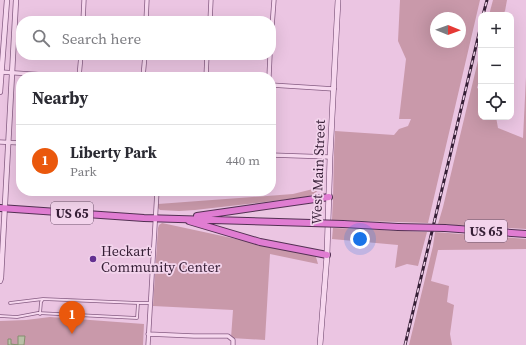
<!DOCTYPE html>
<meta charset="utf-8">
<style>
:root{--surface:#fff;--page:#f7f7f7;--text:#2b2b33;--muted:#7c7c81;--line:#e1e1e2;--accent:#ea580c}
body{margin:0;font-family:"Source Serif 4",serif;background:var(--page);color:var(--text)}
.controls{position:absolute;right:12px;top:12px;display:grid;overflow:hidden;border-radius:8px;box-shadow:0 4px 16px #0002}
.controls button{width:36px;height:36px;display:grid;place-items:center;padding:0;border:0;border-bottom:1px solid var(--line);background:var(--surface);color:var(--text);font:20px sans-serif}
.compass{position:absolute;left:430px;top:12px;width:36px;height:36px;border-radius:50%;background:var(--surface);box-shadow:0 4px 16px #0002;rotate:91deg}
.you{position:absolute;left:360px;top:239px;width:14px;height:14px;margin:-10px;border:3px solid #fff;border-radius:50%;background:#1a73e8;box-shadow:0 0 0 6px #1a73e833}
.badge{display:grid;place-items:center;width:26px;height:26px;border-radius:50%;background:var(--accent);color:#fff;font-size:13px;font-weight:700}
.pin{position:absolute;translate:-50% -33px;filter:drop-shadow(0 1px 2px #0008)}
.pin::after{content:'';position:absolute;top:21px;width:14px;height:12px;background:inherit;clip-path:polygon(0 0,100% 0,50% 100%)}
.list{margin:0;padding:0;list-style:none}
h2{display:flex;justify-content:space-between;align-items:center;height:52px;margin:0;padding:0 16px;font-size:17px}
h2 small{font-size:13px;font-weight:400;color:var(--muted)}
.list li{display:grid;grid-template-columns:26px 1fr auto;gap:12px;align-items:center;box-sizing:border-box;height:72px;padding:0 16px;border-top:1px solid var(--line)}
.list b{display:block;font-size:15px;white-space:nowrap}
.list p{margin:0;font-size:13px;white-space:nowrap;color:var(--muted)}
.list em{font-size:13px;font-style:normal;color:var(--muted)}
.icon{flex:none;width:22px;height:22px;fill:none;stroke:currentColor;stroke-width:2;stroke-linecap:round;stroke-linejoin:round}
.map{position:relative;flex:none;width:526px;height:345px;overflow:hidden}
.search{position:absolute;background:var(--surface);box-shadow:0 4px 16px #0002;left:16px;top:16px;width:260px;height:44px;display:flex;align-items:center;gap:10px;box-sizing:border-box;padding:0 14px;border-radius:16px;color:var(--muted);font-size:15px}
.panel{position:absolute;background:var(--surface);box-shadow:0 4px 16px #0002;left:16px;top:72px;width:260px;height:124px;border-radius:16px}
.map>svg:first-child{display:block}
</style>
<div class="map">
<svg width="526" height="345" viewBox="0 0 526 345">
<rect width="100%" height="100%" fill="#ebc5e2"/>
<path fill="#c999aa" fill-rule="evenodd" d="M400,0H480L428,223L332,220C334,190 333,161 335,131L394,135L399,129L408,126L411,119H399L406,59L398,41ZM436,18H460V42H436Z
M493,0H507L505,11L502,15H489Z
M481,48V74L477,88L481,90V117H496L498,128L523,138L526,77V229L438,224L443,207Z
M321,187C317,192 313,195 307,197L195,210L179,211L160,210L158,208V204L293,194Z
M162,223L311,255L316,257L318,264L270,254L265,340L231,338L233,310L153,306L158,228L159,225Z
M333,228L427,232L418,266L407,264L395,268L398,245L332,239Z
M435,232L526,239V249L438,250L431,281L449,286L447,302L454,305L450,334L452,345H409L433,246Z
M50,317L144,324L143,345H0V321L26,320Z"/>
<path fill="#b9bfa6" stroke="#848d6e" d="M18,336H25L24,345H8V339H11V344L18,345Z"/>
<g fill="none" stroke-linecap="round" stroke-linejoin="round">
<g stroke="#855c82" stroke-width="3.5">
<path id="service" d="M10,303L43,299L138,303
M40,314L41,302L43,299
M0,316L17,317L38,313L137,318L138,303H150"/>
</g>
<g stroke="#855c82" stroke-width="5">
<path id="minor" d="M83,21L84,0
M146,21L147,0
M210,21L211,0
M271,40L274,0
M1,72L76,77
M79,77L81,55
M143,77L145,55
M206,77L207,55
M269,77L270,55
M271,85L334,89
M0,142L21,143
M271,155L330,157
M148,334L194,336H228L233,340V345
M148,345L157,191"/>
</g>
<g stroke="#855c82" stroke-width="6">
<path id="tertiary" d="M0,92L7,0
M0,281L1,278L16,0"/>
</g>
<g stroke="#673f66" stroke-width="6">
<path id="secondary" d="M320,345L327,255L330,157L338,0"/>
</g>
<g stroke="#533053" stroke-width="8">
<path id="trunk" d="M0,208L144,218L311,223
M197,216L329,197
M189,221L260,242L327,255
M343,224L398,227
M445,228L526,234"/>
</g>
<use href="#service" stroke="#f7d8ef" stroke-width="2"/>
<use href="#minor" stroke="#f7d8ef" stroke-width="3.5"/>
<use href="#tertiary" stroke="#f7d8ef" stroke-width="4.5"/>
<use href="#secondary" stroke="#f7d8ef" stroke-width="5"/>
<use href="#trunk" stroke="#e07dd2" stroke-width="6"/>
<g stroke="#361f36" stroke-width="3">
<path id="rail" d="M483,15L487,0
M405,345L481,25"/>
</g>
<use href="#rail" stroke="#f3d4ec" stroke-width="1.5" stroke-dasharray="4.5" stroke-linecap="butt"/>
<g stroke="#533053" stroke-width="8" stroke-linecap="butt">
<path id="trunk-bridge" d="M311,223L343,224
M398,227L445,228"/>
</g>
<use href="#trunk-bridge" stroke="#e07dd2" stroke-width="6"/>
</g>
<circle fill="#633091" stroke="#f3d4ec" stroke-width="1.5" cx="93" cy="259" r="4"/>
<g text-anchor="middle" stroke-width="3.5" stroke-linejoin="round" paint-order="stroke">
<g fill="#f3d4ec" stroke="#6f556d" stroke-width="1">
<rect x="51" y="202" width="42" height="22" rx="3"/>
<rect x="465" y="220" width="42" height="22" rx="3"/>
</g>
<g font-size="13" font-weight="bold" fill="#361f36">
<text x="72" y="218">US 65</text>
<text x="486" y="236">US 65</text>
</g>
<g font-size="14" fill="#361f36" stroke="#f3d4ec">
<text transform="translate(318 172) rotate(-88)" y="5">West Main Street</text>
</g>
<g font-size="14" fill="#361f36" stroke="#f3d4ec" text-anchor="start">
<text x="101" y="256">Heckart<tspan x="101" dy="16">Community Center</tspan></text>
</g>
</g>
</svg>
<div class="controls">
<button>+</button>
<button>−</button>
<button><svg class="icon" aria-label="locate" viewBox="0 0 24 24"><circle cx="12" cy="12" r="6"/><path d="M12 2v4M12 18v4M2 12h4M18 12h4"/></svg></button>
</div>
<svg class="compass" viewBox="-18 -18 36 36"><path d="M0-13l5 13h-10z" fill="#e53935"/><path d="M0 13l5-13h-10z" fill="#7c7c81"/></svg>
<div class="you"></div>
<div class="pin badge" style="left:72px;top:334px">1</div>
<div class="search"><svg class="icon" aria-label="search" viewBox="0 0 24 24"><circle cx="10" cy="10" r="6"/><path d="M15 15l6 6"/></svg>Search here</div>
<section class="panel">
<h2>Nearby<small></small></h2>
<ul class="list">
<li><span class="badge">1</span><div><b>Liberty Park</b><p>Park</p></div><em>440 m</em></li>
</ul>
</section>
</div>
